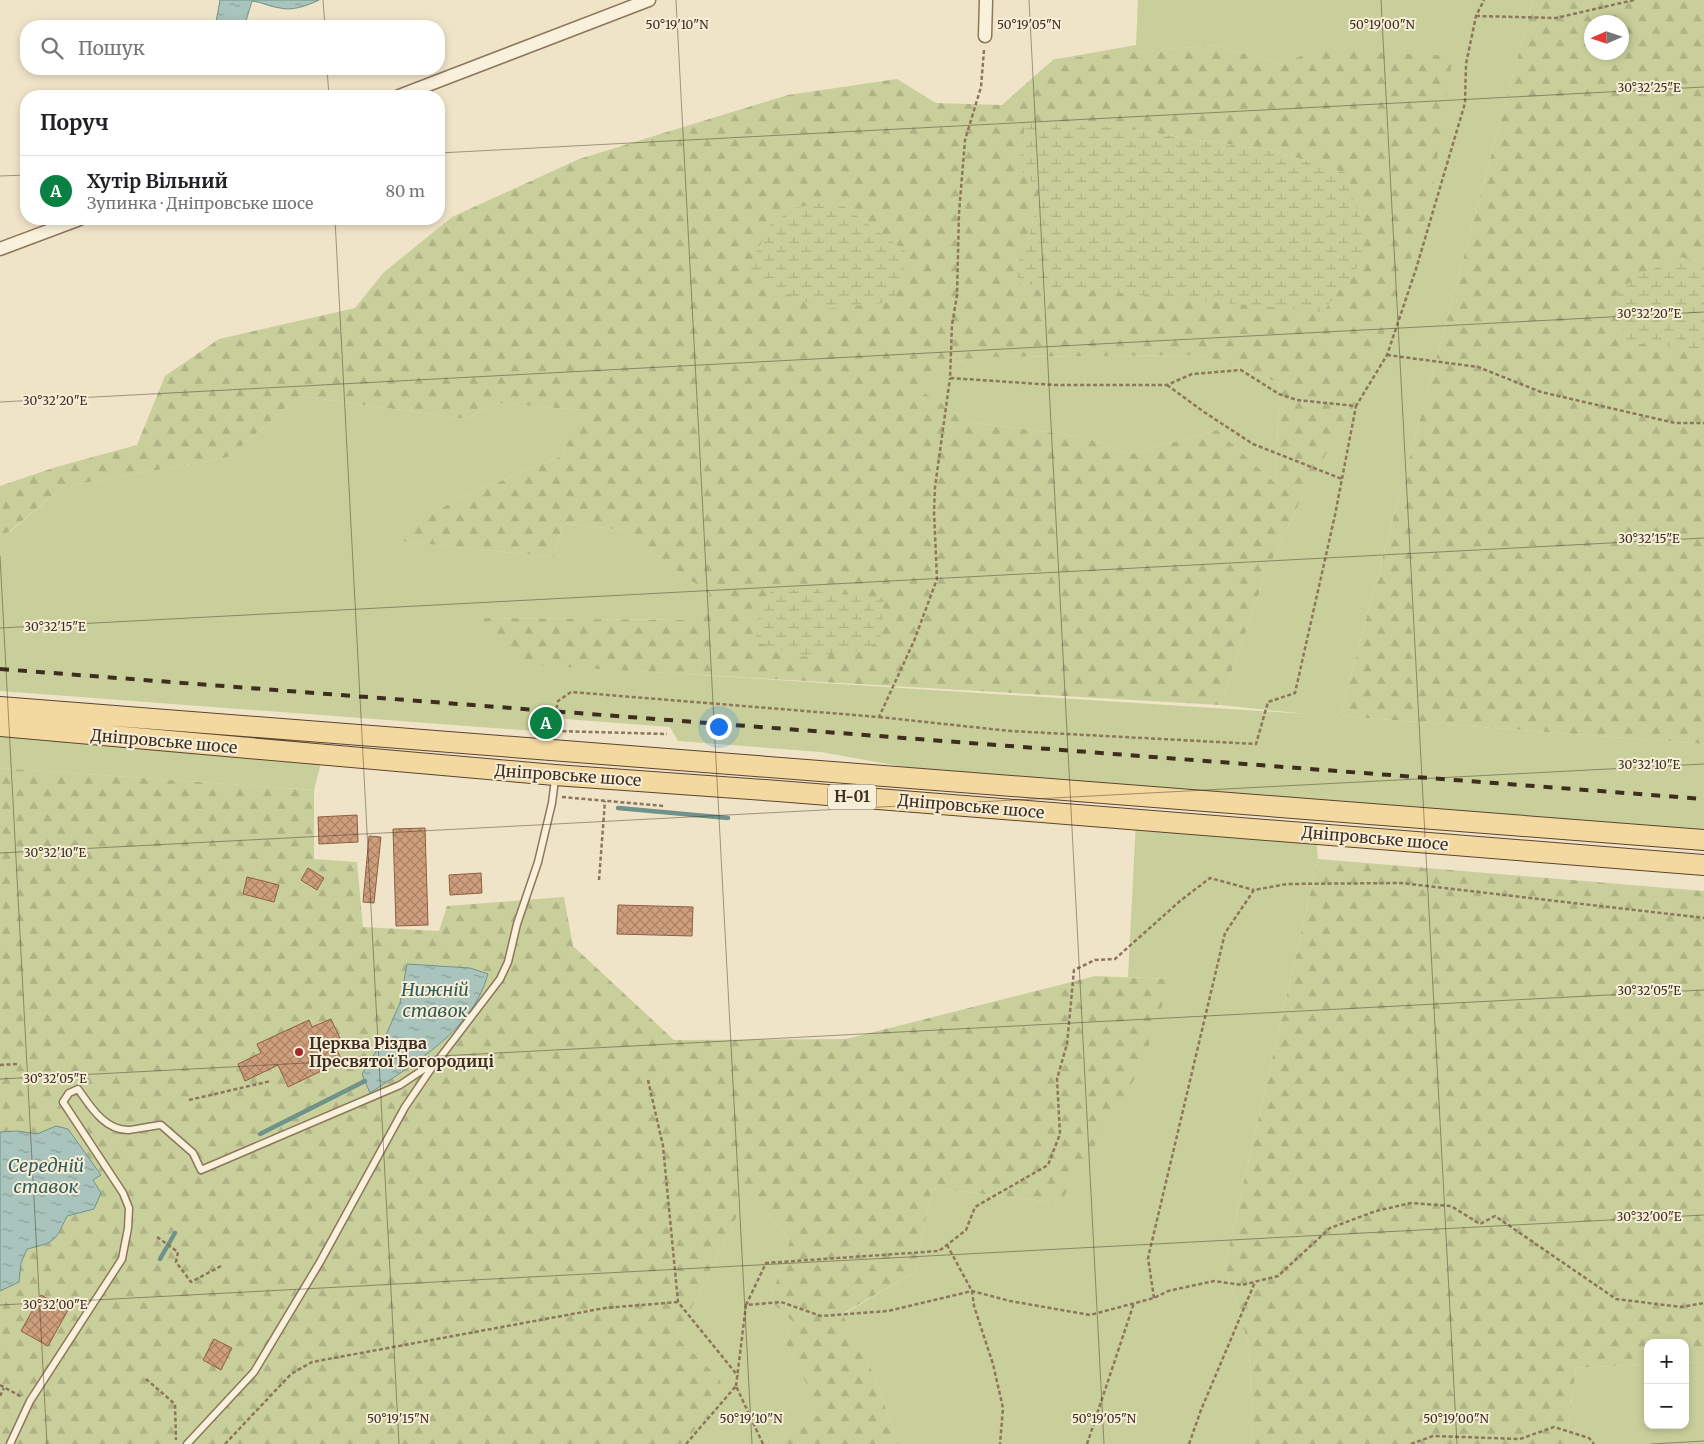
<!DOCTYPE html>
<html lang="uk">
<meta charset="utf-8">
<style>
:root{--surface:#fff;--page:#f2f2f2;--text:#202124;--muted:#757577;--line:#e0e0e0;--accent:#0b8043}
body{margin:0;font-family:Merriweather,serif;background:var(--page);color:var(--text)}
.controls{position:absolute;right:15px;bottom:15px;display:grid;overflow:hidden;border-radius:10px;box-shadow:0 2px 8px #0003}
.controls button{width:45px;height:45px;display:grid;place-items:center;padding:0;border:0;border-bottom:1px solid var(--line);background:var(--surface);color:var(--text);font:25px sans-serif}
.compass{position:absolute;left:1584px;top:15px;width:45px;height:45px;border-radius:50%;background:var(--surface);box-shadow:0 2px 8px #0003;rotate:267deg}
.you{position:absolute;left:718px;top:726px;width:18px;height:18px;margin:-12px;border:4px solid #fff;border-radius:50%;background:#1a73e8;box-shadow:0 0 0 8px #1a73e833}
.badge{display:grid;place-items:center;width:32px;height:32px;border-radius:50%;background:var(--accent);color:#fff;font-size:16px;font-weight:700}
.pin{position:absolute;translate:-50% -50%;border:2px solid #fff;box-shadow:0 1px 5px #0006}
.list{margin:0;padding:0;list-style:none}
h2{display:flex;justify-content:space-between;align-items:center;height:65px;margin:0;padding:0 20px;font-size:21px}
h2 small{font-size:16px;font-weight:400;color:var(--muted)}
.list li{display:grid;grid-template-columns:32px 1fr auto;gap:15px;align-items:center;box-sizing:border-box;height:70px;padding:0 20px;border-top:1px solid var(--line)}
.list b{display:block;font-size:19px;white-space:nowrap}
.list p{margin:0;font-size:16px;white-space:nowrap;color:var(--muted)}
.list em{font-size:16px;font-style:normal;color:var(--muted)}
.icon{flex:none;width:28px;height:28px;fill:none;stroke:currentColor;stroke-width:2;stroke-linecap:round;stroke-linejoin:round}
.map{position:relative;flex:none;width:1704px;height:1444px;overflow:hidden}
.search{position:absolute;background:var(--surface);box-shadow:0 2px 8px #0003;left:20px;top:20px;width:425px;height:55px;display:flex;align-items:center;gap:12px;box-sizing:border-box;padding:0 18px;border-radius:20px;color:var(--muted);font-size:19px}
.panel{position:absolute;background:var(--surface);box-shadow:0 2px 8px #0003;left:20px;top:90px;width:425px;height:135px;border-radius:20px}
.map>svg:first-child{display:block}
</style>
<div class="map">
<svg width="1704" height="1444" viewBox="0 0 1704 1444">
<defs>
<pattern id="forest-firs" width="22" height="20" patternUnits="userSpaceOnUse" patternTransform="scale(1.25)"><rect width="22" height="20" fill="#c9cf9b"/><path d="M5 1l3.5 6h-7zM16 11l3.5 6h-7z" fill="#aeb285"/></pattern>
<pattern id="wetland-marsh" width="20" height="14" patternUnits="userSpaceOnUse" patternTransform="scale(1.25)"><rect width="20" height="14" fill="#c9cf9b"/><path d="M1 5h8M5 5V1M11 12h8M15 12V8" fill="none" stroke="#aeb285"/></pattern>
<pattern id="water-ripples" width="26" height="14" patternUnits="userSpaceOnUse" patternTransform="scale(1.25)"><rect width="26" height="14" fill="#a9c4bc"/><path d="M2 4q2-2 4 0t4 0M15 11q2-2 4 0t4 0" fill="none" stroke="#8ba098"/></pattern>
<pattern id="building-cross-hatch" width="8" height="8" patternUnits="userSpaceOnUse" patternTransform="scale(1.25)"><rect width="8" height="8" fill="#cf9f7d"/><path d="M0 0l8 8M0 8l8-8" fill="none" stroke="#a98266"/></pattern>
</defs>
<rect width="100%" height="100%" fill="#f0e4c8"/>
<path fill="#c9cf9b" d="M1138,0H1533L1340,716L1704,744V840L1004,785L821,752L678,741L670,727L539,717L535,731L0,691V535L10,532L62,487L229,457L299,396L466,419L494,403L583,410L562,456L459,498L390,540L554,557L563,523L621,530L711,594L689,620L472,618L514,663L1307,714L1220,705L1268,568L1306,489L1315,49L1282,65L1215,45L1057,59L1136,45Z
M1200,355L1280,383L1275,483L1217,430L1131,454L1084,437L971,422L917,389L941,363L988,357Z
M0,726L323,755L314,790L0,768Z
M1136,820L1316,834L1318,859L1225,1264L1249,1347L1253,1444H899L868,1361L842,1315L915,1272L932,1188L1060,1203L1170,979L1128,977Z
M749,1192L790,1240L770,1301L792,1321L784,1340L823,1413L770,1444H675L720,1379L677,1337Z
M1704,1362V1444H1566L1576,1368L1648,1364V1425H1685V1363Z"/>
<path fill="url(#forest-firs)" fill-rule="evenodd" d="M1533,0H1704V744L1340,716ZM1592,22H1622V52H1592Z
M1215,45L1282,65L1315,49L1453,56L1430,205L1365,387L1306,489L1268,568L1220,705L514,664L471,618L689,620L710,594L621,530L563,523L554,557L389,540L459,498L562,456L582,410L494,403L466,419L299,396L229,457L62,487L9,532L0,535V486L56,467L137,445L165,376L219,339L355,308L383,273L452,217L579,159L788,95L897,79L936,103L1002,105L1054,59ZM1127,129L1274,151L1346,173L1016,269L1028,241L1040,190ZM1200,355L1280,383L1275,483L1217,430L1131,454L1084,437L971,422L918,389L941,363L988,357Z
M0,768L314,790V859L357,862L363,927L439,931L447,906L564,897L573,946L674,1040L846,1039L1095,976L1171,979L1141,1068L1060,1203L932,1188L915,1272L842,1314L868,1361L899,1444H770L822,1413L784,1340L792,1321L770,1301L790,1240L749,1192L677,1337L720,1379C725,1407 698,1426 681,1444H0V1291L19,1282L21,1263L27,1249C55,1242 55,1242 67,1216L94,1209L93,1180L100,1174L56,1126L37,1134L18,1131L0,1132ZM407,964L488,974C474,1030 415,1063 370,1092L362,1074L385,1037L400,1003Z
M1318,859L1704,891V1362L1685,1363V1343H1648V1364L1576,1368L1566,1444H1253L1249,1347L1225,1264Z"/>
<path fill="url(#wetland-marsh)" d="M1026,120L1127,129L1274,151L1346,173L1364,232L1361,262L1323,312L1021,284L1015,269L1028,241L1040,190L1018,168Z
M835,200L909,254L893,302L824,309L757,282L748,268L771,224L794,208Z
M1682,257L1704,266V349L1627,343L1613,297L1638,275Z
M773,588L884,598L880,640L866,650L800,657L756,642L758,617Z"/>
<path fill="url(#water-ripples)" stroke="#6f938a" d="M220,0H319C306,6 293,11 280,8C270,7 262,2 252,1L245,24C236,29 224,27 216,22Z
M407,964L470,968L488,974C473,1030 415,1063 370,1093L362,1074L385,1037L400,1003Z
M56,1126L68,1129L101,1175L93,1180L101,1193L94,1209L67,1216C55,1242 55,1242 27,1249L21,1263L19,1282L0,1291V1132L18,1131L37,1134Z"/>
<g fill="none" stroke-linecap="round" stroke-linejoin="round">
<path stroke="#6f938a" stroke-width="4.5" d="M618,808L728,818
M260,1134L365,1081
M160,1259L175,1233"/>
</g>
<path fill="url(#building-cross-hatch)" stroke="#8d5f41" d="M357,815L358,842L319,844L318,817Z
M425,828L428,925L396,926L393,829Z
M369,836L381,837L374,903L363,902Z
M308,868L324,878L317,890L301,880Z
M481,873L482,893L450,895L449,875Z
M247,877L279,885L274,902L243,894Z
M618,905L693,907L692,936L617,934Z
M331,1019L344,1047L337,1050L342,1061L288,1087L278,1065L245,1081L238,1064L261,1053L257,1044L309,1020L312,1027Z
M41,1295L68,1310L48,1346L21,1331Z
M214,1339L232,1348L221,1370L203,1360Z"/>
<g fill="none" stroke-linecap="round" stroke-linejoin="round">
<g stroke="#8d765c" stroke-width="9">
<path id="service" d="M10,1444L30,1401L122,1259L128,1228L129,1208L123,1193L63,1102L69,1093L78,1089C90,1106 105,1131 129,1130C139,1129 150,1126 161,1125L193,1153L201,1170L400,1085L439,1059L500,979L508,962L517,924L538,862L552,803L555,779
M187,1444L254,1372L320,1262L405,1107L435,1063"/>
</g>
<g stroke="#8d765c" stroke-width="15">
<path id="minor" d="M985,36L986,0
M399,96L649,0
M0,249L80,219"/>
</g>
<g stroke="#5b4430" stroke-width="22">
<path id="primary" d="M0,707L1704,840
M0,726L555,775L778,791L1704,865"/>
</g>
<path stroke="#8d765c" stroke-width="2.5" stroke-dasharray="4 2.5" stroke-linecap="butt" d="M1476,16L1556,18L1634,0
M984,50L981,87L965,140L959,213L957,295L952,325L950,378L1055,385H1167L1192,374L1241,370L1279,394L1297,400L1356,406L1387,355L1416,269L1465,103L1466,64L1476,16L1484,0
M1387,355L1478,367L1541,392L1675,423H1704
M1167,385L1204,412L1253,444L1342,479
M879,717L1010,731L1256,744L1268,702L1295,693L1335,515L1356,406
M556,731L667,734
M551,734L558,701L571,692L879,717L914,641L937,579L934,512L935,487L950,378
M562,797L664,806
M599,880L605,801
M0,1065L17,1064
M648,1080L663,1146L678,1302L738,1376
M189,1100L271,1081
M157,1237L178,1252L176,1262L191,1282L221,1266
M947,1245L972,1291L974,1306L993,1364L1003,1408L1000,1444
M1154,1298L1148,1258L1225,933L1254,890L1287,884L1401,883L1704,918
M746,1305L766,1263L939,1251L966,1230L975,1207L1048,1165L1060,1134L1057,1079L1067,1044L1074,970L1095,960L1115,959L1180,901L1210,878L1254,890
M146,1379L175,1404L176,1440
M0,1385L22,1397
M736,1386L746,1305L781,1302L821,1316L888,1311L972,1291L1010,1301L1090,1315L1154,1298L1168,1291L1214,1281L1242,1285L1278,1276L1330,1228L1376,1211L1411,1203L1451,1206L1480,1224L1495,1216L1616,1299L1681,1307L1704,1303
M0,1396L4,1388
M225,1444L291,1374L312,1362L605,1308L678,1302
M686,1444L736,1386L763,1444
M1087,1444L1134,1303
M1189,1444L1201,1410L1255,1282
M1411,1444L1433,1436L1520,1439L1554,1427L1589,1438L1594,1444"/>
<use href="#service" stroke="#faf1dc" stroke-width="6"/>
<use href="#minor" stroke="#faf1dc" stroke-width="12"/>
<use href="#primary" stroke="#f3d9a0" stroke-width="20"/>
<path stroke="#3d2e20" stroke-width="4" stroke-dasharray="9 9" stroke-linecap="butt" d="M0,669L1704,799"/>
</g>
<path fill="none" stroke="#3d2e20" stroke-width="1" stroke-opacity="0.45" d="M323,0L325,26M676,0L752,1444M1029,0L1104,1444M1381,0L1457,1444M327,69L329,96M439,153L1704,87M0,176L26,175M335,219L399,1444M0,402L1704,312M0,556L47,1444M0,628L1704,538M0,853L1704,764M0,1079L1704,990M0,1305L1704,1215M1651,1444L1704,1441"/>
<circle fill="#9e2a2b" stroke="#f7eed8" stroke-width="2" cx="299" cy="1052" r="5"/>
<g text-anchor="middle" stroke-width="4" stroke-linejoin="round" paint-order="stroke">
<rect fill="#f7eed8" stroke="#756857" stroke-width="1" x="828" y="784.5" width="48" height="25" rx="4"/>
<g font-size="15" font-weight="bold" fill="#3d2e20">
<text x="852" y="802">Н-01</text>
</g>
<g font-size="16" fill="#3d2e20" stroke="#f7eed8">
<text transform="translate(164 741) rotate(5)" y="6">Дніпровське шосе</text>
<text transform="translate(568 775) rotate(4)" y="6">Дніпровське шосе</text>
<text transform="translate(971 806) rotate(5)" y="6">Дніпровське шосе</text>
<text transform="translate(1375 838) rotate(5)" y="6">Дніпровське шосе</text>
</g>
<g font-size="16" font-weight="bold" fill="#3d2e20" stroke="#f7eed8" text-anchor="start">
<text x="309" y="1049">Церква Різдва<tspan x="309" dy="18">Пресвятої Богородиці</tspan></text>
</g>
<g font-size="18" font-style="italic" fill="#2f5d5a" stroke="#f7eed8">
<text x="435" y="996">Нижній<tspan x="435" dy="21">ставок</tspan></text>
<text x="46" y="1172">Середній<tspan x="46" dy="21">ставок</tspan></text>
</g>
</g>
<g font-size="12" text-anchor="middle" fill="#3d2e20" stroke="#f7eed8" stroke-width="4" stroke-linejoin="round" paint-order="stroke">
<text x="677" y="29">50°19'10"N</text>
<text x="1029" y="29">50°19'05"N</text>
<text x="1382" y="29">50°19'00"N</text>
<text x="1649" y="92">30°32'25"E</text>
<text x="1649" y="318">30°32'20"E</text>
<text x="55" y="405">30°32'20"E</text>
<text x="1649" y="543">30°32'15"E</text>
<text x="55" y="631">30°32'15"E</text>
<text x="1649" y="769">30°32'10"E</text>
<text x="55" y="857">30°32'10"E</text>
<text x="1649" y="995">30°32'05"E</text>
<text x="55" y="1083">30°32'05"E</text>
<text x="1649" y="1221">30°32'00"E</text>
<text x="55" y="1309">30°32'00"E</text>
<text x="398" y="1423">50°19'15"N</text>
<text x="751" y="1423">50°19'10"N</text>
<text x="1104" y="1423">50°19'05"N</text>
<text x="1456" y="1423">50°19'00"N</text>
</g>
</svg>
<div class="controls">
<button>+</button>
<button>−</button>
</div>
<svg class="compass" viewBox="-18 -18 36 36"><path d="M0-13l5 13h-10z" fill="#e53935"/><path d="M0 13l5-13h-10z" fill="#757577"/></svg>
<div class="you"></div>
<div class="pin badge" style="left:546px;top:723px">A</div>
<div class="search"><svg class="icon" aria-label="search" viewBox="0 0 24 24"><circle cx="10" cy="10" r="6"/><path d="M15 15l6 6"/></svg>Пошук</div>
<section class="panel">
<h2>Поруч<small></small></h2>
<ul class="list">
<li><span class="badge">A</span><div><b>Хутір Вільний</b><p>Зупинка · Дніпровське шосе</p></div><em>80 m</em></li>
</ul>
</section>
</div>
